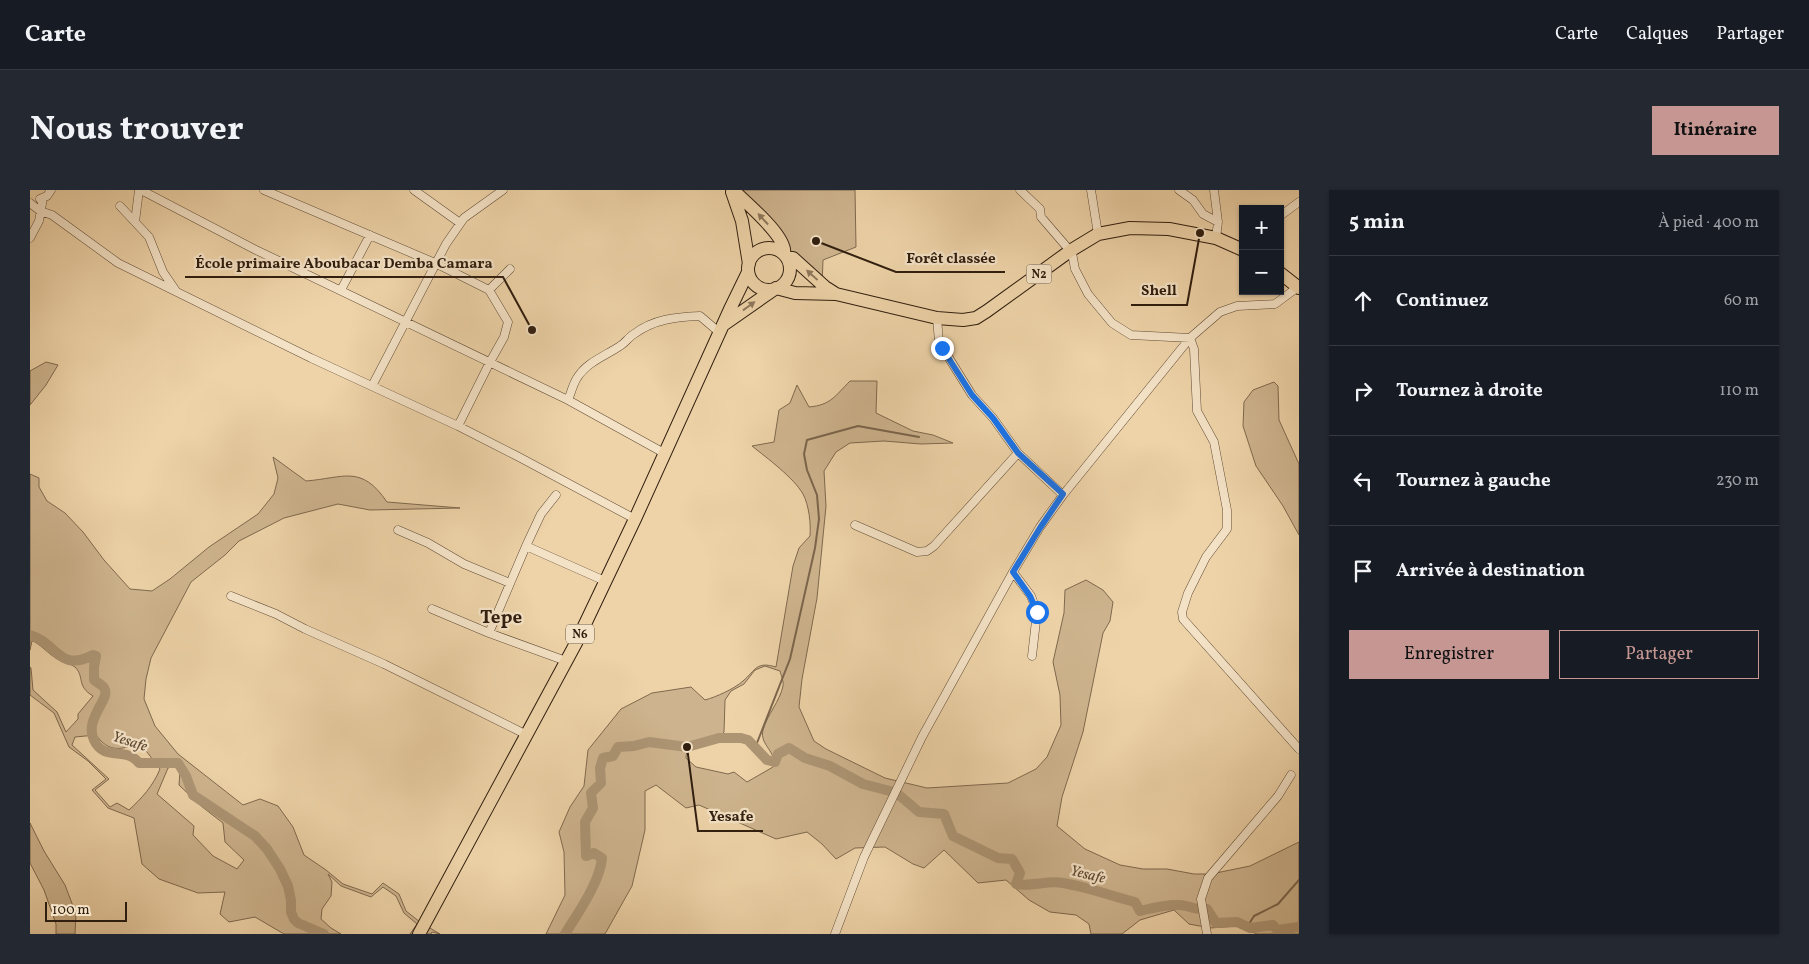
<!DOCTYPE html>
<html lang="fr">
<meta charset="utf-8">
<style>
:root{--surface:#171b24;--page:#242831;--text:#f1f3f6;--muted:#9ea1a6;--line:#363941;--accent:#c59692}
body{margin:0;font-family:Vollkorn,serif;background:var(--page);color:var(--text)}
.controls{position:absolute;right:15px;top:15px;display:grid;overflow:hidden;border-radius:0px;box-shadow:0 1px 4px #0004}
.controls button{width:45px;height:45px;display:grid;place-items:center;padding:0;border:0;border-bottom:1px solid var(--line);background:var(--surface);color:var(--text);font:25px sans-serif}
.scale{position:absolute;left:15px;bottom:12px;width:82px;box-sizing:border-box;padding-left:5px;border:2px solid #301e0f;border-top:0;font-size:14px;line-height:18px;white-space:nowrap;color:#301e0f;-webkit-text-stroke:4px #f4e2c6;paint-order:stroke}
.stop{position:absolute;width:15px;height:15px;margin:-11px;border:4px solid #1a73e8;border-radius:50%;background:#fff}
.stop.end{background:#1a73e8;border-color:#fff;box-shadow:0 1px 5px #0008}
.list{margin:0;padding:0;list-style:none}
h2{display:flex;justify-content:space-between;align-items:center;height:65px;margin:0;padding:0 20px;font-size:21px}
h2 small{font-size:16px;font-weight:400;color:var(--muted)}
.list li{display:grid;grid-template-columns:32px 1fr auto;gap:15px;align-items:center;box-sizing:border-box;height:90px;padding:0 20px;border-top:1px solid var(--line)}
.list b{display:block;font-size:19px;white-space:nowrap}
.list em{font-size:16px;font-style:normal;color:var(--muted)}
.actions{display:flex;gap:10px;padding:15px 20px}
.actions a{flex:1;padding:11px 0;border:1px solid var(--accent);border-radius:0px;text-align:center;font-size:18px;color:var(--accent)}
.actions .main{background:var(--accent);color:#111}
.icon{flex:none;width:28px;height:28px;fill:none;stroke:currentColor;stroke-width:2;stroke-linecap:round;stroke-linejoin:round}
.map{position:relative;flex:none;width:1269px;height:744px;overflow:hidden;border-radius:0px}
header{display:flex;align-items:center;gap:30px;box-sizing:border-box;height:70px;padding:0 25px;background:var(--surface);border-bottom:1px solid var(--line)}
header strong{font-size:24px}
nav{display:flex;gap:28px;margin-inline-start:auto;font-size:18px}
.intro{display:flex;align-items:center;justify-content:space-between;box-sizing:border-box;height:120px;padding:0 30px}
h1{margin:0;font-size:35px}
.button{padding:12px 22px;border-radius:0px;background:var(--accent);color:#111;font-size:18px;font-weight:700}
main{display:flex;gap:30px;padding:0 30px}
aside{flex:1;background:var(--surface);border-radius:0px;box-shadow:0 1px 4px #0004}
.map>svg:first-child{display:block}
</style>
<header>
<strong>Carte</strong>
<nav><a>Carte</a><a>Calques</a><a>Partager</a></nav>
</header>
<div class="intro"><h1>Nous trouver</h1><a class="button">Itinéraire</a></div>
<main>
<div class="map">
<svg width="1269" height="744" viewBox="0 0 1269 744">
<rect width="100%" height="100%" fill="#eed3a8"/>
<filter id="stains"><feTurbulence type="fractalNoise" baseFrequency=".004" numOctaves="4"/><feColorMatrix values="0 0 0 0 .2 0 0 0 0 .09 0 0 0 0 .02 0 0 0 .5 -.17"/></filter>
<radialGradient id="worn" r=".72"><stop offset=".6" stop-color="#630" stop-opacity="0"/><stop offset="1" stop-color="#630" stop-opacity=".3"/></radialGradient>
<path fill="#ceb48e" stroke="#7f694e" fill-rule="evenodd" d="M704,0H825L826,57L793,70L792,96Z
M16,172L28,175L16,195L0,215V181Z
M820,191H847L846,223L883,241L903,245L923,253L891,254L854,251L820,253L806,262L794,281L796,316L787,408L772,489L769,517L784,551L796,559L855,588L897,598L978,593L1006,579L1017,567L1031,535L1030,505L1023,472L1034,423L1035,400L1056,390L1073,400L1083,412L1080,431L1073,443L1053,542L1032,607L1027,636L1055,659L1090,675L1113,679H1137L1164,684H1181L1220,676L1269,652V744H1227L1208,736L1180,738L1159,734L1144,720L1110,730L1092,744H1061L1059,734L1046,725L1020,722L999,710L976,690L948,693L914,660L894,678L883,674L855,657L825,658L806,669L792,654L777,642L746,649L669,615L656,618L626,595L615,601V640L602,696L575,744H516L535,705L534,662L529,642L540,617L554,596L558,560L591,519L622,503L661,497L675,510C686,507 704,499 713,491C726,480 726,471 746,477L763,376L769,358L780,346C781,334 779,315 773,304C764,288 737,268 722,256L744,252L749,220L760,213L767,195L779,217C801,215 805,206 820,191ZM735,476L750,481C751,485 754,492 753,496C750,511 737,525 733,540C729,555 748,562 743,577L717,592L704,582L698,584L666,577L656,568L657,558L689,548L694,542L695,510L701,501L714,494L725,480Z
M1244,192L1248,196L1249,230L1269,274V345L1253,316L1226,276L1213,236L1214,212L1223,200Z
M243,267L276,291C314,288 331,274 357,312L430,318L340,320L308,314L254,328L209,351L195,365L161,392L121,468L116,489L114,509L125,536L148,564L213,615L230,609L248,616L263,637L274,665L296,680L313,694L342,704L353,693L369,704L376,721L390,732L410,744L402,742L401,744H380L387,734L374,723L366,706L353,697L341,707L311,696L298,684L302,692L301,706L292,719L291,729L301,738L311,744H254L225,727L199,732L190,724L195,702L168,703L129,689L112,674L104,628L78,618L62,600L76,589L58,571L39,557L24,523L0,505V477L1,478L3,500L27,522L36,542L48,529V524L63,506C46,496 55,487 45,477C40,473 32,472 27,469C19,464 13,457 5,452L2,451L0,460V284L9,288V297L17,311L35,323L53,342L74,370L100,399L122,401L140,389L179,357L228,324L244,304L248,288ZM66,545C79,563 91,560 110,553L130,579C123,596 112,608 99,620L87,613L80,617L65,600L79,589L42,555L45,547ZM145,576L150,581L149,595L171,616L193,633L195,652L214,670L207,679L183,666L163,645L164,636L127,604L138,578Z
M0,633L14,661L35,695L46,724L45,744H26V734L14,700L0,673Z"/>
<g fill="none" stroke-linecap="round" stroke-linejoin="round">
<path stroke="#7b654c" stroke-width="2" d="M725,558L760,469L785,358L789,329L787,305L777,280L774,264L777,250L828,236L889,247
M1217,737L1224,726L1248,714L1269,690"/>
<path stroke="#ad9574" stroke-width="10" d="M0,445C27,453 29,483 63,465L66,466L64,477V490C67,493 74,495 75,500C79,510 54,530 64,550C74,572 96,556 109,573H148L156,586L163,605L225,646L237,659L250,679L258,696L261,710V722L264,729L268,733L294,744
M869,605L889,622L914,624L923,646L968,668L982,669L990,683L986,694C1002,697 1018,690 1033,693C1058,697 1081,706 1105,712L1110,721C1123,718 1135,714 1149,715C1158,715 1167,721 1177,719L1186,733L1207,732L1220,738L1243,735L1247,740L1269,737
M535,744C548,723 570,692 572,668L564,663L556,666L555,632L563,618L561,603L571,593L570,578L573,568L583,566L588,557L604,556L619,552L657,557L689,548H711L718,550L737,570L745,572L748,564L759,558L775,568L800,576L833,594L860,601"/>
<g stroke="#604b35" stroke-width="9">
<path id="minor" d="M111,0L224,59L538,210L634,263
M234,0L405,73L459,100
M384,0L430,33
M990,0L1010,19L1011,27L1042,63L1045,79L1058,104L1082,133L1101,145L1160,148L1164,159L1167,221L1184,252L1197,320V339L1176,367L1158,403L1152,422L1153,429L1269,559
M1061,0L1068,44
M1149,0L1163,10L1173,24L1188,32
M1184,0L1188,32L1186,48
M10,9L17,6L21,0
M0,13L10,21L22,25L88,73L281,168L428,236L487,266L605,329
M90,16L119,47L133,82L146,101
M1250,26L1269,12
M105,32L109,0
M0,48L9,31L13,8
M311,100L340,45
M907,128L909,152L942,205L963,228L988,263L1033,305
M342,196L416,54L434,28L473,0
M538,210C541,203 543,194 547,188C557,172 575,166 590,156C595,153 599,147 604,144C624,129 646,127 670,126L690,143
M428,236L460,172L474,147L478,132L459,100L480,79
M825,335L887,362L897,361L904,356L988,263
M368,340L398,353L434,374L480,393
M496,356L511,324L526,305
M983,382L1001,406L1007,422L1002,466
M201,406L246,424L275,439L354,474L497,545
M402,419L459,443L536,471
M459,443L496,356L575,391
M805,744L834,667L892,547L983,382L1010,337L1033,305L1160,148L1190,122L1207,116L1245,114L1268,97
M1177,744L1171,709L1178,688L1248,606L1261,585"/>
</g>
<g stroke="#301e0f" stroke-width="14">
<path id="highway" d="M703,0C715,12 758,47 754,64
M702,2L712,31L719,74
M718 79a21 21 0 1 1 42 0a21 21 0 1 1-42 0Z
M757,68H763L795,97L806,104
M1250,83L1269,98
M693,135L746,98L765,103L806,104L907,128L933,130L946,128L957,121L1040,61L1068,44L1100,38L1139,39L1186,48L1213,60
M389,744L546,453L605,329L701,117L718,82"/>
</g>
<use href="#minor" stroke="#f4e2c6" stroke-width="8"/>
<use href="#highway" stroke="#eed3a8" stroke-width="12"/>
</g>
<defs><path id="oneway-solid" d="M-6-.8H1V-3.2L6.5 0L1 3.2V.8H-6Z" transform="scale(1.25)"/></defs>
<g fill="#8f785c">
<use href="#oneway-solid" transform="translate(733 29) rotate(-133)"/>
<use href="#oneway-solid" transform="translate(782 85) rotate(-138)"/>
<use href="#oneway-solid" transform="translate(719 116) rotate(-36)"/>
</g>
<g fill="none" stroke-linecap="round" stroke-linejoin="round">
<path stroke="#1a73e8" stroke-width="6" d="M912,158L942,205L963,228L988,263L1033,304L1010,338L983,382L1000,406L1007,422"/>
</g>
<g text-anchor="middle" stroke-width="4.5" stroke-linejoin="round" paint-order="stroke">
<g fill="#f4e2c6" stroke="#6b5946" stroke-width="1">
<rect x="996.5" y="74.5" width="25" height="19" rx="4"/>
<rect x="536" y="434.5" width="28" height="19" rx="4"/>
</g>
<g font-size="12" font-weight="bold" fill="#301e0f">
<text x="1009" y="88">N2</text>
<text x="550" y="448">N6</text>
</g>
<g font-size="15" font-style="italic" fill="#5c4832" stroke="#f4e2c6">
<text transform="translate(100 551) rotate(18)" y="5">Yesafe</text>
<text transform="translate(1058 684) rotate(14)" y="5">Yesafe</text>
</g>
<g font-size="19" font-weight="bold" fill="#301e0f" stroke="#f4e2c6">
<text x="471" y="433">Tepe</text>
</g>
</g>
<path fill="none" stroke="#301e0f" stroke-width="2" d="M786 51L866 82H975M502 140L473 87H155M1170 43L1157 115H1101M657 557L668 641H733"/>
<g fill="#301e0f" stroke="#f4e2c6" stroke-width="2">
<circle cx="786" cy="51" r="5"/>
<circle cx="502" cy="140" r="5"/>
<circle cx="1170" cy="43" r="5"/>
<circle cx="657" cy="557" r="5"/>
</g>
<g font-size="15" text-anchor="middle" font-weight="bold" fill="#301e0f" stroke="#f4e2c6" stroke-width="4.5" stroke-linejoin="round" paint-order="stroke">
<text x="921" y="73">Forêt classée</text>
<text x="314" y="78">École primaire Aboubacar Demba Camara</text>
<text x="1129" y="105">Shell</text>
<text x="701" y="631">Yesafe</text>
</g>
<rect width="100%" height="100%" filter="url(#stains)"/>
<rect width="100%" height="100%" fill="url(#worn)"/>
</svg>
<div class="controls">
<button>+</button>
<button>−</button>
</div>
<div class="scale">100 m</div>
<div class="stop" style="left:1007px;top:422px"></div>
<div class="stop end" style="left:912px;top:158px"></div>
</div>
<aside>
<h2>5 min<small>À pied · 400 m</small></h2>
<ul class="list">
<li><svg class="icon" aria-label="ahead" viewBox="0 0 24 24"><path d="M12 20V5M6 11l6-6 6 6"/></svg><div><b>Continuez</b></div><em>60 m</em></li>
<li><svg class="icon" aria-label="right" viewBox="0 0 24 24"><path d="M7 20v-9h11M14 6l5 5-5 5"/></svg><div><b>Tournez à droite</b></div><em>110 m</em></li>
<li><svg class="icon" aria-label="left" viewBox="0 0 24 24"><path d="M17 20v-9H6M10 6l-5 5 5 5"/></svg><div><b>Tournez à gauche</b></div><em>230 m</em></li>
<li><svg class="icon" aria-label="arrive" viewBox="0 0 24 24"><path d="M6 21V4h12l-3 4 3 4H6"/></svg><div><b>Arrivée à destination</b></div></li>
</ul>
<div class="actions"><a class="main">Enregistrer</a><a>Partager</a></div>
</aside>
</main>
